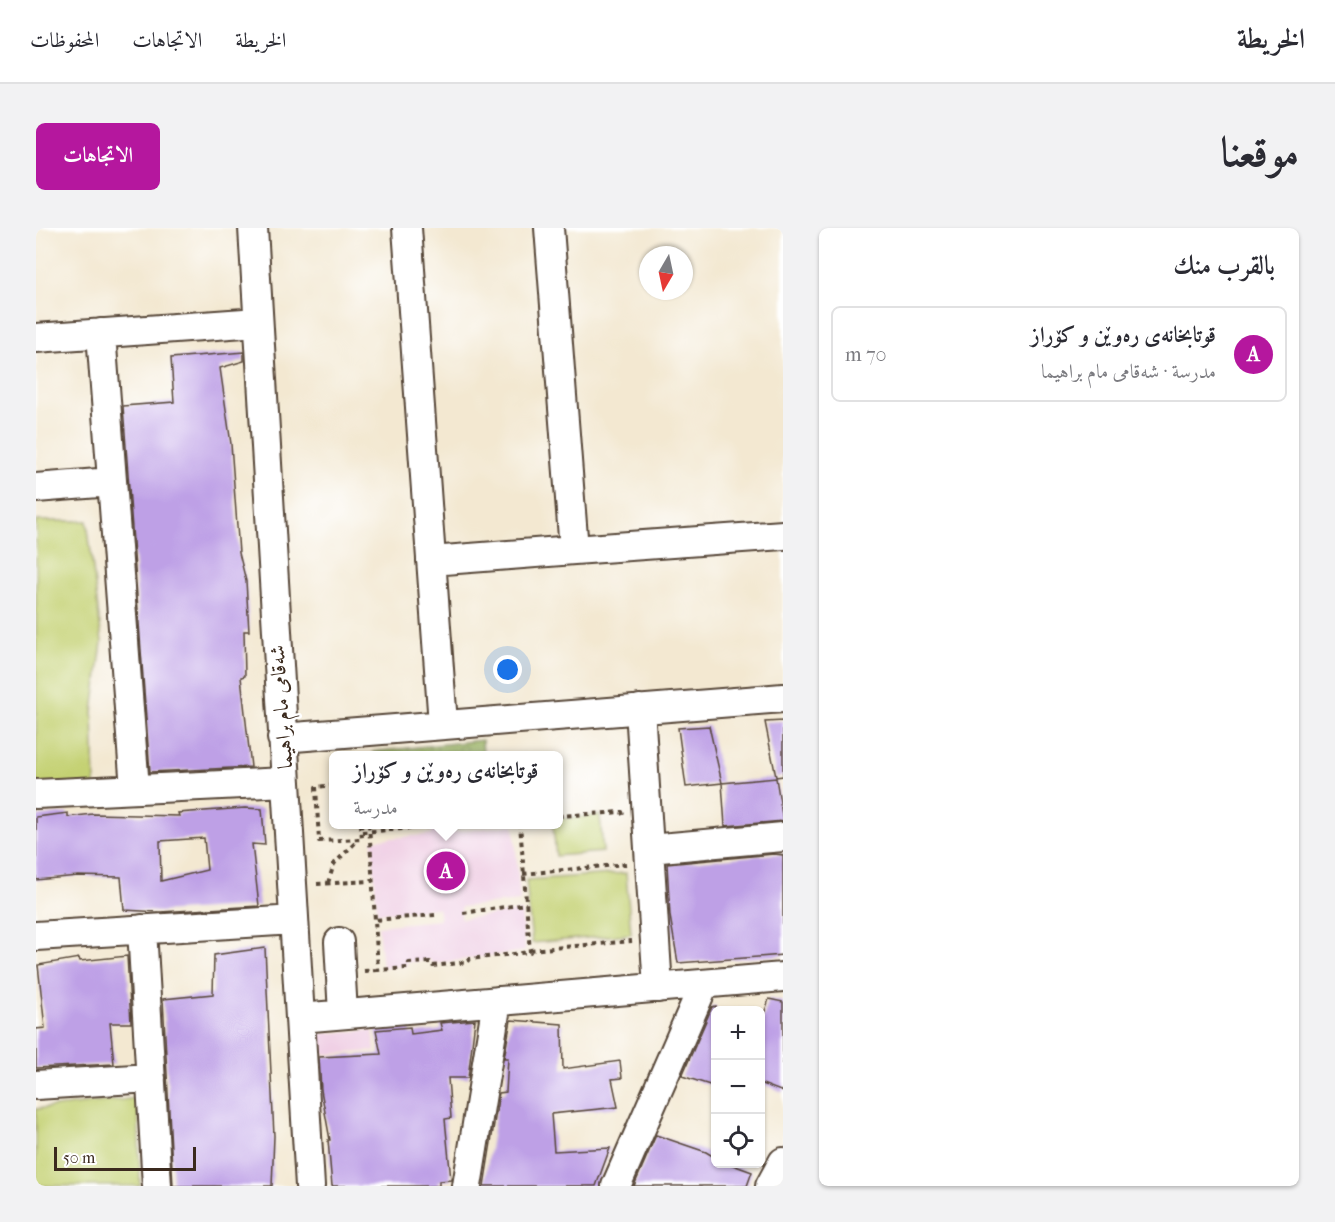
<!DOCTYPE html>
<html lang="ar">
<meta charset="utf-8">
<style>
:root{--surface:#fff;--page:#f2f2f3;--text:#2b2b33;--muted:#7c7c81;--line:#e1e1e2;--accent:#b5179e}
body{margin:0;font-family:"IM FELL French Canon",Amiri,serif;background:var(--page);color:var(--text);direction:rtl}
.controls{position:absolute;right:18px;bottom:18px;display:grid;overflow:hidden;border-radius:9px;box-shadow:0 2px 4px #0004}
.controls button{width:54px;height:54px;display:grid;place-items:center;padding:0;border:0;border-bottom:2px solid var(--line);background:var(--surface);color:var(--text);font:30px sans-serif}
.compass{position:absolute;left:603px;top:18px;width:54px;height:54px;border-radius:50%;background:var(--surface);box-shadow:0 2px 4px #0004;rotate:189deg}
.scale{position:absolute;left:18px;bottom:15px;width:142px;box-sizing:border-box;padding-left:6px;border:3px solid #3b2a1e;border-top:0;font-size:16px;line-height:21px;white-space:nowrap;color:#3b2a1e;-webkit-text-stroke:4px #fff;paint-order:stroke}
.you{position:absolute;left:472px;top:442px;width:21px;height:21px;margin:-15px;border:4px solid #fff;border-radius:50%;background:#1a73e8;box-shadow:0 0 0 9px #1a73e833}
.badge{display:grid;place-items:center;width:39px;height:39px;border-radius:50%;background:var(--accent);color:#fff;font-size:20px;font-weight:700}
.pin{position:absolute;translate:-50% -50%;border:3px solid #fff;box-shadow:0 2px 6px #0006}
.popup{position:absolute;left:293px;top:523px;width:234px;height:78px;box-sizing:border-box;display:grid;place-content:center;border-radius:9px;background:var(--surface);filter:drop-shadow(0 2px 4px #0005);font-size:20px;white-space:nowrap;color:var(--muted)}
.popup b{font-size:22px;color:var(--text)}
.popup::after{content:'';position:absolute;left:50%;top:100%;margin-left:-12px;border:12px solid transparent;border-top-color:var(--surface)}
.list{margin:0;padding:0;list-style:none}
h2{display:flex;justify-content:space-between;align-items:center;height:78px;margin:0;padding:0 24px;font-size:26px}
h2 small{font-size:20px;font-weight:400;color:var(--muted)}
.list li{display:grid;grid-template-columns:39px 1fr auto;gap:18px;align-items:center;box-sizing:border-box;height:96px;margin:0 12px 12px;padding:0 12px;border:2px solid var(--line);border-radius:9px}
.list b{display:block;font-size:22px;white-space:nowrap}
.list p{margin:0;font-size:20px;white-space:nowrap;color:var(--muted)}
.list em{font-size:20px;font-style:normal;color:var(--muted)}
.icon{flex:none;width:33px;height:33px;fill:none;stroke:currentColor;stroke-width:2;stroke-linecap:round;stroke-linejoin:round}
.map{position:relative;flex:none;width:747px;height:958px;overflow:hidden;direction:ltr;border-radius:9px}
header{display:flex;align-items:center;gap:36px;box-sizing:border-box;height:84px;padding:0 30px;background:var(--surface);border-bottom:2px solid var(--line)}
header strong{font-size:28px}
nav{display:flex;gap:33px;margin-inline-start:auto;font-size:21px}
.intro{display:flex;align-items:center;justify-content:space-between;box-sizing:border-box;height:144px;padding:0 36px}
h1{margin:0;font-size:42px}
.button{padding:15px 27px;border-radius:9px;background:var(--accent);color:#fff;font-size:21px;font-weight:700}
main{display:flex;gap:36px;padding:0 36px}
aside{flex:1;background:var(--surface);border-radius:9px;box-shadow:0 2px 4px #0004}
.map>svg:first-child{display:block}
</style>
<header>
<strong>الخريطة</strong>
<nav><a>الخريطة</a><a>الاتجاهات</a><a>المحفوظات</a></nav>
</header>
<div class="intro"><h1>موقعنا</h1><a class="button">الاتجاهات</a></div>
<main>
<aside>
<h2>بالقرب منك<small></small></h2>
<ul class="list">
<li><span class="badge">A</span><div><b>قوتابخانەی رەوێن و کۆراز</b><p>مدرسة · شەقامی مام براهیما</p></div><em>70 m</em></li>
</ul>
</aside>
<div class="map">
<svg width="747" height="958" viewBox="0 0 747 958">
<defs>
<pattern id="forest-crowns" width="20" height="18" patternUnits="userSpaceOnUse" patternTransform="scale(1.5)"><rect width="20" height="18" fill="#9bb365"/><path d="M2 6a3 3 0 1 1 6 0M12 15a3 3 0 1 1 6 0" fill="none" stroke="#809253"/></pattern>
</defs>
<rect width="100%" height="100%" fill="#fff"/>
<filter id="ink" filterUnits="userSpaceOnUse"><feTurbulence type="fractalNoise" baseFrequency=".0167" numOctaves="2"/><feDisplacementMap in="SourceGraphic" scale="12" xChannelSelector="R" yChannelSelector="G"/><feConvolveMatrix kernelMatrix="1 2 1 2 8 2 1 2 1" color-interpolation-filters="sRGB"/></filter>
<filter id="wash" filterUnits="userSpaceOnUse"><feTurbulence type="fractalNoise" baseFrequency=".008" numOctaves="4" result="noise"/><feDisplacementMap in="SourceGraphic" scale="24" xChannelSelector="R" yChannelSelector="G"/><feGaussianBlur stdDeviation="1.35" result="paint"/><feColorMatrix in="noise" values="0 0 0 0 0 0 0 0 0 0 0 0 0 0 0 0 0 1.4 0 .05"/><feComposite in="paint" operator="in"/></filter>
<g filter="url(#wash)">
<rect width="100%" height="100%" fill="#f3e8d1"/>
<path fill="#f0d0e5" d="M395,597H416L417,604L478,597L484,673L425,679V691L485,683L489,723L396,736L395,732L371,734L370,738L346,739L342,698L404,692L402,680L341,685L336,612L396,606Z
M337,802L339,823L280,827L278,806Z"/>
<path fill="#c4d173" stroke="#807e48" stroke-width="1.5" d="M0,293H51L66,414L57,484L59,558L0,561Z
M564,587L567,624L520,628L517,597L522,596L523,591Z
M590,645L595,706L496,715L490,652Z
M102,870L104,958H0V881Z"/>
<path fill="url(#forest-crowns)" stroke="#6b6e42" stroke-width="1.5" d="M446,512L447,527H337V524Z"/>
<g id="blocks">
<path fill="#bea0e6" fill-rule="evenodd" d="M208,124V133L184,140L195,216L203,325L210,353L213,403H208L209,448L205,449L215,539L114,544L87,178L138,174L135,130Z
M747,493V548L740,549L729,494Z
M673,498L686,555L650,559L642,500Z
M740,550L747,593L689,598L686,555Z
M209,580L226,581L229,617L216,616L223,678L124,684L88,682L85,649L42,648L0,652V589L32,585V589L57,586L143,588L142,585ZM168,610L171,642L125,653L124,613Z
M738,626L747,627V727L642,735L634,688L631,636Z
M229,720L238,908L236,958H137L127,771L177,766L178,727Z
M91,728L95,795H74L78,836L0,840V801L9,800L2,737L43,730L44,733Z
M733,771L747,774V864L724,855V798Z
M680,778V859L646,848L676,779Z
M439,792L432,850H412L415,890L409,891L415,952L403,953V958H296L292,912H294L285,862L283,829L345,826L340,802L374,799L375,806L406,802L404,795Z
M475,792L526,796L527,841L584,833L586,850L576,851L582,879L515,886L518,923L574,920L560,958H448L463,865L470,864L472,830H468Z
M620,907L670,924L680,930V936H694L716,944L711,958H598Z"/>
</g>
</g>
<g filter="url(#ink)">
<use href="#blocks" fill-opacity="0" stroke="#574639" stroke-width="1.5"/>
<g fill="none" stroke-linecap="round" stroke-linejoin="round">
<g stroke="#574639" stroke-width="32">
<path id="minor" d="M217,0L274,958
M371,0L407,496
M65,105L99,561
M0,110L222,94
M0,260L75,254
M538,322L747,307
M395,333L538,322L513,0
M604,481L622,760
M246,510L747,470
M0,566L250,554
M613,621L747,609
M106,701L121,958
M0,708L258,692
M303,714L307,786
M264,790L747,749
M0,857L115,850
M431,958L461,773
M580,958L668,756
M734,958L747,934"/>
</g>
<path stroke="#574639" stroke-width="4" stroke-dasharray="4.5 4.5" stroke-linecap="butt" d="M298,557L280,559L283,613L326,611L325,596
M522,588L586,584L587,587
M333,596L339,692
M418,598L427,596
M326,604L392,599
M487,646L590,636
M292,655L298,636L321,613
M281,656L337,653
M427,685L490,676
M399,687L339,692L342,742L372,740L373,735L394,734L397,738L432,734L434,731L494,724L484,596
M494,722L596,713
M328,743L342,742"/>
<use href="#minor" stroke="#fff" stroke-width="28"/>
</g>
</g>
<g text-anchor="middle" stroke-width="5" stroke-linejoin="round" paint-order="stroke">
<g font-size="21" fill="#3b2a1e" stroke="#fff">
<text transform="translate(245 479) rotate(-94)" y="7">شەقامی مام براهیما</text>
</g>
</g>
</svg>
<div class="controls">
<button>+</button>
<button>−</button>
<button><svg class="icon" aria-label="locate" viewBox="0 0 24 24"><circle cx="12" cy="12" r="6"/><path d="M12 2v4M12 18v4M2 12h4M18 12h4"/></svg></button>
</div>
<svg class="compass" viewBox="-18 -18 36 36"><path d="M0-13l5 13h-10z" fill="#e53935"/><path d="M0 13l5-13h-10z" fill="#7c7c81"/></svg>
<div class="scale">50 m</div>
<div class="you"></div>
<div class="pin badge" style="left:410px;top:643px">A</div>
<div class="popup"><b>قوتابخانەی رەوێن و کۆراز</b>مدرسة</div>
</div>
</main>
